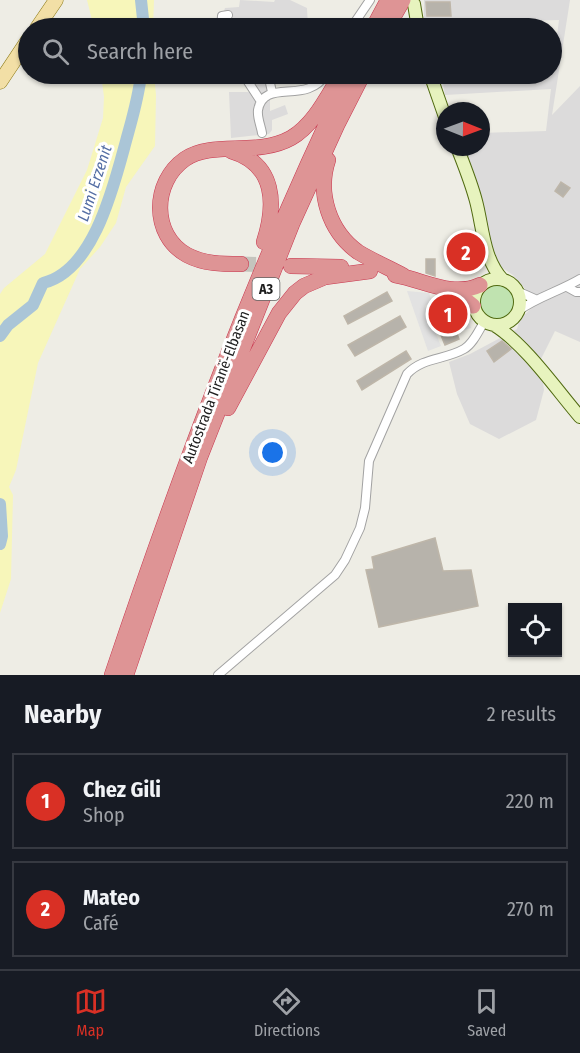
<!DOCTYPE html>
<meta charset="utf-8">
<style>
:root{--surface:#171b24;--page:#20242c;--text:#f1f3f6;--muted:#9ea1a6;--line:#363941;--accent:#d93025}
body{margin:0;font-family:"Fira Sans Condensed",sans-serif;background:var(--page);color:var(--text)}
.controls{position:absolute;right:18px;bottom:18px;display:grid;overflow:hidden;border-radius:0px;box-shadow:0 2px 4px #0004}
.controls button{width:54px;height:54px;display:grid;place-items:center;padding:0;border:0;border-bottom:2px solid var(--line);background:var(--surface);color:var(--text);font:30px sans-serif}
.compass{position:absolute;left:436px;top:102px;width:54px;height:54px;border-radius:50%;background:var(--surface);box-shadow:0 2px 4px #0004;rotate:91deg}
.you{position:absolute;left:273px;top:453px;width:21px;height:21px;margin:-15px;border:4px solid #fff;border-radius:50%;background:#1a73e8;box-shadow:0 0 0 9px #1a73e833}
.badge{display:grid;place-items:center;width:39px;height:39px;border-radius:50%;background:var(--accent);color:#fff;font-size:20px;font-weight:700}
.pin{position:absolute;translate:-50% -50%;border:3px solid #fff;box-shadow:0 2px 6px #0006}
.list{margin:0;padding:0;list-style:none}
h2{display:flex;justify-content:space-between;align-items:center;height:78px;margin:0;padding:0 24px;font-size:26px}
h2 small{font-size:20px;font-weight:400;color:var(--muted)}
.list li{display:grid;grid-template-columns:39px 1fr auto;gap:18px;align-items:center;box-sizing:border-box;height:96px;margin:0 12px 12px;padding:0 12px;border:2px solid var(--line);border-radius:0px}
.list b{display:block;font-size:22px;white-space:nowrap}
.list p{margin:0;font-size:20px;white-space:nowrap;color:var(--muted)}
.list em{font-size:20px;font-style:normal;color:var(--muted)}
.icon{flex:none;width:33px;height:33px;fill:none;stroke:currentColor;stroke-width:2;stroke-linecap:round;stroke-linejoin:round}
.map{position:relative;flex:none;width:580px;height:675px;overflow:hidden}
.search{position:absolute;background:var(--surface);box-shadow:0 2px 4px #0004;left:18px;right:18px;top:18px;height:66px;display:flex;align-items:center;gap:15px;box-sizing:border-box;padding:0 21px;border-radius:33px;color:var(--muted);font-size:22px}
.sheet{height:294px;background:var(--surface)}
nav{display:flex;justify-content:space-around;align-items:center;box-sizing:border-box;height:84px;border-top:2px solid var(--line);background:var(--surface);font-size:16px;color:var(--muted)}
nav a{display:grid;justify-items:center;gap:3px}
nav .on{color:var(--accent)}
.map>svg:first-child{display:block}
</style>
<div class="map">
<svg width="580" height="675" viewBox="0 0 580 675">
<rect width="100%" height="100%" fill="#eeede5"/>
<path fill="#dcdbdb" d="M240,0L274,2L275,0H290L307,8L308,28H224L223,14L225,8L239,7Z
M424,0H570L552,115L580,86V342L555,331L540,361L544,390L536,420L499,439L470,424L457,394L449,362L470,354L517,329L520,319L534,306L535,294L527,291L513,275L498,265L461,147H481V133L546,131L551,89L445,95L442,77L484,74H552L559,20L424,24Z
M229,74H277L270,97V111L285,105L288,114L272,120V130L269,134L231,138L229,92H257L249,77H229Z"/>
<path fill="#c0e3b0" d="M477 302a19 19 0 1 1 38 0a19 19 0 1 1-38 0Z"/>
<path fill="#f7f6ba" d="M87,0H154L153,28H94Z
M101,74H154L156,95L155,146L126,187L116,223L100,247L80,269L38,363L16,470L9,487L13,495L11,579L0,613V294L4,288L45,254L87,170L103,118L104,97Z"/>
<path fill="#e2e2e2" d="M407,291L429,293L432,302L425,306L441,346L428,351Z
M464,307L471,328L461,331L454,311Z"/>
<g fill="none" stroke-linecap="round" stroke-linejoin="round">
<path stroke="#aac5d7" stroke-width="12" d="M141,0L144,28
M0,336L8,325L33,305L43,283C94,271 114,185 126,141C132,119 139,96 141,74
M0,504L2,536L0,544"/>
</g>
<path fill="#b7b3ab" stroke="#beb6a9" stroke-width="1.5" d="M426,2H450L451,16H427Z
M561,182L570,188L563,197L555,191Z
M473,246L475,255L466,257L464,248Z
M426,259H435V276L426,273Z
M387,292L392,301L348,324L344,316Z
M445,302L459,339L445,345L430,308Z
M400,316L406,327L355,356L348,345Z
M502,341L511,349L494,362L487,351Z
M406,351L411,359L362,390L357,381Z
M435,538L443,571L471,570L478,606L379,627L366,570L374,569L372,557Z"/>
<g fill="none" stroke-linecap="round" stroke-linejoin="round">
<path stroke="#c4c4bd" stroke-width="15" stroke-dasharray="15 8" stroke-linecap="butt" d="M241,264L276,265"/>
<g stroke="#a2a2a2" stroke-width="10">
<path id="minor" d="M221,28L222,16L228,15
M351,28L370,0
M243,74L260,100
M268,74L272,92
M262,133C261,126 257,118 258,110C264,77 307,106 326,74
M567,287L576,292H580
M517,291L535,299
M518,311C537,297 560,291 580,279
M218,675L335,575L345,560L360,528L365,508L369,461L407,374C423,357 445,360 464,349C473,344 479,330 484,322"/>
</g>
<g stroke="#506a10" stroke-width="14">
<path id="secondary" d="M414,4L418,28
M430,74L445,117
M457,147C464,165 471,182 476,201C483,227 483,259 503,280
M474 302a23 23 0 1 1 46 0a23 23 0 1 1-46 0Z
M494,325C525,344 556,389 580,417"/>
</g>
<g stroke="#89760f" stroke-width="15">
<path id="primary" d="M37,28L56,0
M0,82L28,40"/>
</g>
<g stroke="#c8364e" stroke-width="16">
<path id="motorway" d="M373,28L388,0
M387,28L403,0
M231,151C276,164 276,205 264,242
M328,160C317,193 329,231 358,252C373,261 389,268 404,276
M241,264C222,264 204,264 187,255C151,235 152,182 185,159C213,140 257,157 291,138C312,126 325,101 337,81
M291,266L341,267
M395,275C424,280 452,298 480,285
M454,291L473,306
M228,408L279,313L295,293L304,286L325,277L370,271
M112,675C181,470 256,268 350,74
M126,675L200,457L258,310L292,224L338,123L363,74"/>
</g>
<use href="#minor" stroke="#fff" stroke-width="8"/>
<use href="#secondary" stroke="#e7f3be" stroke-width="12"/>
<use href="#primary" stroke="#f2dfa6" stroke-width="14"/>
<use href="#motorway" stroke="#de9495" stroke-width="15"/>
</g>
<g text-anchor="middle" stroke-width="6" stroke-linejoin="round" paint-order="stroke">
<rect fill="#fff" stroke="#626262" stroke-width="1.5" x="252.5" y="278" width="27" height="22" rx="4.5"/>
<g font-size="14" font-weight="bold" fill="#1e1e1e">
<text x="266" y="294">A3</text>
</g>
<g font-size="15" fill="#1e1e1e" stroke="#fff">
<text transform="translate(216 387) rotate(-69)" y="5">Autostrada Tiranë-Elbasan</text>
</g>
<g font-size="16" font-style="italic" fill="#546ea4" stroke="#fff">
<text transform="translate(94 183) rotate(-72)" y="6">Lumi Erzenit</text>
</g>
</g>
</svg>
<div class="controls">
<button><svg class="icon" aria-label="locate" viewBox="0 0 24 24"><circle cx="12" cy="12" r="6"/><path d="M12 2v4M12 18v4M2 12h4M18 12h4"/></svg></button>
</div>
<svg class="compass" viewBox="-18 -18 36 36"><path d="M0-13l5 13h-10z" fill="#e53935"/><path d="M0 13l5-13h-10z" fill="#9ea1a6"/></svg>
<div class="you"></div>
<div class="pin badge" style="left:448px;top:314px">1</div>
<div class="pin badge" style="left:466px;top:252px">2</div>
<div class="search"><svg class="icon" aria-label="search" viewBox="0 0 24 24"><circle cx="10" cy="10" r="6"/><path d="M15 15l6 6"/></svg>Search here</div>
</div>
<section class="sheet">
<h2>Nearby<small>2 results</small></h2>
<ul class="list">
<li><span class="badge">1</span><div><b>Chez Gili</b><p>Shop</p></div><em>220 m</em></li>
<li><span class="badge">2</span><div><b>Mateo</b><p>Café</p></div><em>270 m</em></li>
</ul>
</section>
<nav>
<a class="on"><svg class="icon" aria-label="map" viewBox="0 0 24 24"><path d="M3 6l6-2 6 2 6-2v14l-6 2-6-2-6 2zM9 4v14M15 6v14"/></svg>Map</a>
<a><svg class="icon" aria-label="directions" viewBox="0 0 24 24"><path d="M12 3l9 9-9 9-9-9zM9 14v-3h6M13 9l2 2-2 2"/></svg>Directions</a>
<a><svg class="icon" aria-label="saved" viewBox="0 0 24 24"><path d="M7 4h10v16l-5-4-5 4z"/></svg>Saved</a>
</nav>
